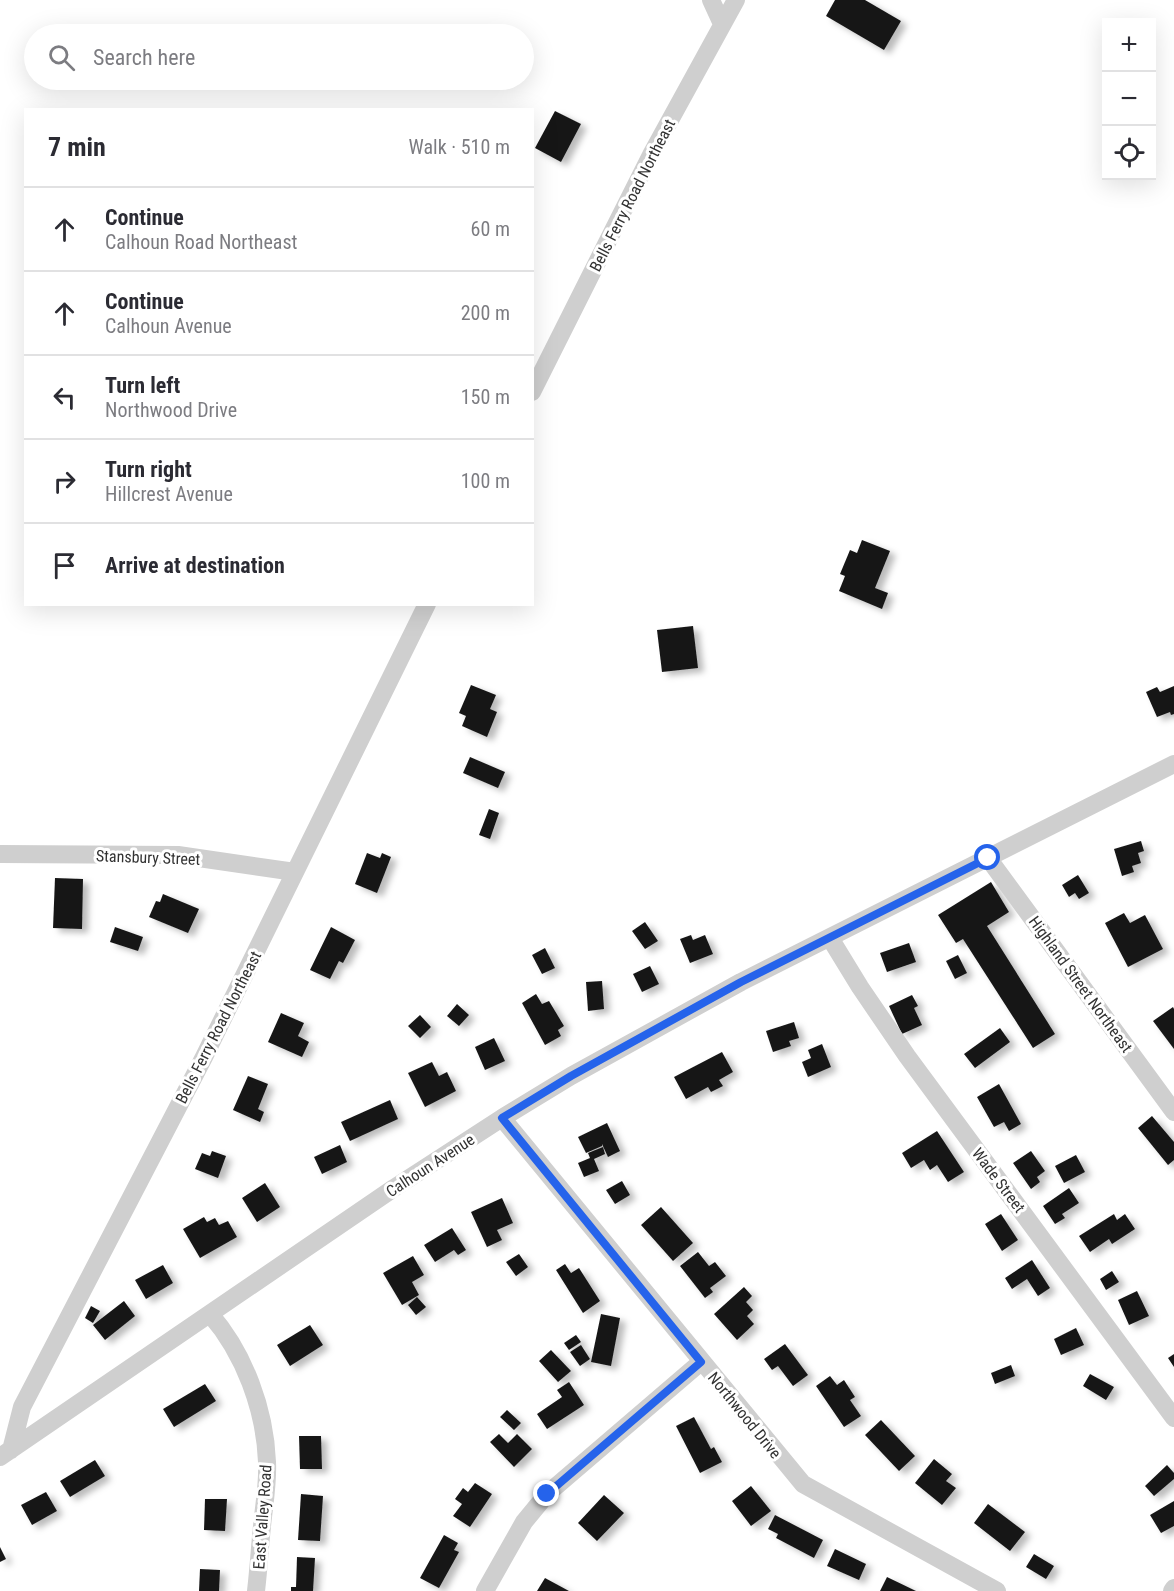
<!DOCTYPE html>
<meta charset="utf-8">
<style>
:root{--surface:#fff;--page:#f7f7f7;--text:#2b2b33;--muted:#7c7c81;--line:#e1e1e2}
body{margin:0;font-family:"Roboto Condensed",sans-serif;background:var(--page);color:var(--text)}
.controls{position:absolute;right:18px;top:18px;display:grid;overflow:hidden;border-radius:0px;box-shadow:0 6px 24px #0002}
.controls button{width:54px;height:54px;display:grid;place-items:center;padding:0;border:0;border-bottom:2px solid var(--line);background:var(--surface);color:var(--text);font:30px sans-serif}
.stop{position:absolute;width:18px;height:18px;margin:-14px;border:4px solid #2563eb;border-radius:50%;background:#fff}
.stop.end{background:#2563eb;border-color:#fff;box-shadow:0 2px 6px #0008}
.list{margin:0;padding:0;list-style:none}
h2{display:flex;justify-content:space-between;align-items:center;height:78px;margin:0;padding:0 24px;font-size:26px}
h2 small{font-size:20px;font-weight:400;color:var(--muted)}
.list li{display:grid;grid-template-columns:39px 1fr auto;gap:18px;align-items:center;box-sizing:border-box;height:84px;padding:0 24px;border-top:2px solid var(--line)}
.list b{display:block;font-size:22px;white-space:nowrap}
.list p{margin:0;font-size:20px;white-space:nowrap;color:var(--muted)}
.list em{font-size:20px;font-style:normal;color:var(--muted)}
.icon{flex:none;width:33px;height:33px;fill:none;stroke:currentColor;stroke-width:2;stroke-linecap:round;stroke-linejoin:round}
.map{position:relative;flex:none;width:1174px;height:1591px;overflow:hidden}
.search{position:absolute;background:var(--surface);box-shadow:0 6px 24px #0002;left:24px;top:24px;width:510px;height:66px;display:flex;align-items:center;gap:15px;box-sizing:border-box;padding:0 21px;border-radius:33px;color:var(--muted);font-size:22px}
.panel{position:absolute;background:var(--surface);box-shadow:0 6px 24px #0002;left:24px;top:108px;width:510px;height:498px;border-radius:0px}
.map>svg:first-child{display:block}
</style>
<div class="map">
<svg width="1174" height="1591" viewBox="0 0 1174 1591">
<defs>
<filter id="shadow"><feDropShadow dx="6" dy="4" stdDeviation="3" flood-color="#0004"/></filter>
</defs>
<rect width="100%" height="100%" fill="#fff"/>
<path fill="#191919" filter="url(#shadow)" d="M835,0H865L901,21L884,50L826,16Z
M555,111L581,124L561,162L535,148Z
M862,540L890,551L875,588L888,593L882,609L839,591L845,576L840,574L850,550L857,553Z
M693,626L698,668L662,672L657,630Z
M471,685L496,695L490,709L497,712L487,737L462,726L466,716L459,713Z
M1174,686V714L1171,715L1170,712L1157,717L1146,692L1157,687L1160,692Z
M470,757L505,772L498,788L463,773Z
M489,809L499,813L490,839L479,835Z
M1141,841L1144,851L1138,853L1141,863L1132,866L1134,872L1122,876L1114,849Z
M367,853L380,858L382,853L391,857L377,893L355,884Z
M1078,875L1089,893L1079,899L1075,893L1069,897L1062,885Z
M55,878L83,879L82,929L53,928Z
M991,882L1009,912L987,926L1055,1034L1033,1048L963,939L956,943L938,915Z
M163,894L199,909L188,933L149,917L156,901L160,902Z
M1124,913L1130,923L1145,915L1163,949L1128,967L1105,923Z
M645,922L658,941L645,949L632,931Z
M115,927L143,937L138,951L110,942Z
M331,927L355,940L343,963L339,961L330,979L310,970Z
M691,935L693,940L705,935L713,954L690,963L680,939Z
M909,943L916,962L887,972L880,953Z
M545,948L555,968L542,974L532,955Z
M958,955L967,973L955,979L946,961Z
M650,966L659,984L642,992L633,974Z
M602,981L604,1009L588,1011L586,982Z
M536,994L542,1004L549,1001L564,1026L558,1030L561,1036L545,1045L522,1003Z
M912,995L918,1006L914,1008L922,1025L902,1034L889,1006Z
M457,1004L469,1015L459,1026L447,1016Z
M1173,1007L1174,1009V1049L1153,1021Z
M281,1013L304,1023L298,1036L309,1042L302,1057L268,1042Z
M420,1015L431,1027L420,1038L408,1026Z
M794,1022L799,1038L789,1041L791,1046L773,1052L766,1031Z
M1000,1028L1010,1042L975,1068L964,1054Z
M494,1038L505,1061L485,1070L475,1047Z
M822,1044L831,1067L808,1077L802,1062L811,1058L808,1050Z
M722,1052L733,1072L719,1080L723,1086L711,1092L708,1087L686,1099L674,1077Z
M432,1062L439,1076L447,1072L456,1091L425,1107L408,1073Z
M248,1076L268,1084L258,1109L264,1112L260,1122L233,1110Z
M999,1084L1021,1124L1009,1131L1004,1122L994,1127L977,1097Z
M390,1100L398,1119L350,1141L341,1122Z
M1152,1116L1174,1142V1160L1168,1165L1138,1128Z
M607,1123L620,1151L608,1157L602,1144V1146L586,1153L578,1137Z
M937,1131L964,1172L948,1182L937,1165L930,1170L924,1160L911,1168L902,1153Z
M340,1145L347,1162L322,1174L314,1157Z
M603,1147L605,1154L594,1159L599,1171L584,1177L578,1163L590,1158L588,1153Z
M212,1151L226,1156L218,1178L195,1169L202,1153L210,1156Z
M1031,1151L1045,1171L1037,1177L1040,1182L1031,1189L1013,1163Z
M1076,1155L1085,1172L1064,1183L1055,1166Z
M622,1181L630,1195L615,1204L606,1190Z
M265,1183L280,1207L257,1222L242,1198Z
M1069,1188L1079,1203L1062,1214L1065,1218L1055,1224L1043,1206Z
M502,1198L513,1223L497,1230L502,1240L487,1247L471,1212Z
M661,1207L693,1243L673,1261L641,1225Z
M1001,1214L1018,1240L1002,1251L985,1224Z
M1114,1214L1117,1220L1125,1214L1135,1229L1112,1244L1109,1239L1090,1252L1079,1236Z
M204,1217L207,1222L215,1218L219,1225L228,1221L237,1237L200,1258L183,1229Z
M452,1228L466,1250L458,1255L454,1250L435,1262L424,1245Z
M698,1252L709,1266L715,1262L726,1276L710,1288L713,1292L705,1298L680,1266Z
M519,1254L528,1267L516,1276L506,1262Z
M413,1256L424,1275L412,1282L419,1295L402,1305L383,1273Z
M1032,1260L1050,1288L1038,1296L1027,1279L1012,1289L1005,1278Z
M565,1264L571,1273L579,1268L600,1301L583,1313L556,1270Z
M163,1265L173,1283L146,1299L135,1280Z
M1112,1271L1119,1282L1106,1290L1100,1279Z
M744,1287L752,1296L746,1302L753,1310L747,1316L754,1324L737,1340L714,1314Z
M1137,1291L1149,1316L1129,1325L1118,1300Z
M417,1297L426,1307L416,1315L408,1305Z
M124,1301L135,1316L105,1340L93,1325Z
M91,1306L100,1311L93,1323L85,1318Z
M601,1314L620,1318L611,1366L591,1362Z
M310,1325L323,1345L290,1366L277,1345Z
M1076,1328L1084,1345L1061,1355L1054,1339Z
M576,1335L581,1342L569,1350L564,1343Z
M785,1344L808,1375L793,1386L778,1366L772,1370L764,1359Z
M581,1345L590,1359L580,1366L570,1352Z
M551,1350L571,1371L558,1382L539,1361Z
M1174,1354V1367L1168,1358Z
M1011,1365L1015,1376L995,1384L991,1373Z
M1090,1374L1114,1387L1106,1400L1083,1386Z
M830,1376L837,1385L844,1380L855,1397L850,1400L861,1416L844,1427L816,1386Z
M569,1382L584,1405L547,1429L537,1414L562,1397L557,1390Z
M205,1384L216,1401L174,1427L163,1409Z
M507,1410L521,1423L514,1430L500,1417Z
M694,1417L711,1449L714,1447L722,1462L700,1473L676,1426Z
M881,1420L915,1456L899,1471L865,1435Z
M499,1434L508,1443L517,1434L532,1449L514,1467L490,1442Z
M299,1436H321L322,1469H300Z
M934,1459L952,1474L946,1481L956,1488L942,1505L915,1483Z
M95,1460L105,1476L70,1497L60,1481Z
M1167,1465L1174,1473V1479L1154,1496L1145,1486Z
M475,1483L492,1494L470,1527L453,1516L462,1504L455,1499L463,1488L468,1492Z
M751,1486L771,1511L751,1526L732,1501Z
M46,1492L57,1511L32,1525L21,1505Z
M301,1494L323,1496L320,1541L298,1540Z
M604,1495L624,1513L597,1541L578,1523Z
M205,1499H227L225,1531L204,1530Z
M1174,1501V1526L1161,1533L1150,1515Z
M988,1504L1025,1532L1010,1551L974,1523Z
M775,1515L823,1540L814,1558L776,1538L778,1534L768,1529Z
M444,1535L458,1543L454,1550L459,1552L439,1588L420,1578Z
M0,1547L6,1559L0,1562Z
M835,1549L866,1564L859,1580L827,1566Z
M1034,1554L1054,1566L1046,1579L1026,1567Z
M297,1557L315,1558L313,1591H291V1587H296Z
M200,1569L220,1570L219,1591H199Z
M887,1577L916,1591H880Z
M545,1578L569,1591H537Z"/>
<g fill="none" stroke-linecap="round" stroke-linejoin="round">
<path stroke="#cfcfcf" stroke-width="18" d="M711,0L722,24
M532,392L652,153L736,0
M0,854L178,855L295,872
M988,858L1174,1112
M830,938L860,987L907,1056L1174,1418
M502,1118L803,1484L997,1591
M210,1314C244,1353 265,1409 267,1462C268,1480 265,1499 263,1517C260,1542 259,1566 256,1591
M11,1450L22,1407L204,1057L427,604
M0,1457L394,1188L502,1118L571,1076L741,982L1174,764
M485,1591L524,1522L547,1494L701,1362
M1172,1591L1174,1588"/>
</g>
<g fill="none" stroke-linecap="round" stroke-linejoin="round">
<path stroke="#2563eb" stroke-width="8" d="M547,1494L701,1362L502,1118L571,1076L741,982L988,858"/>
</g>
<g text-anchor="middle" stroke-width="6" stroke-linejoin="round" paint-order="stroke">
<g font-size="16" fill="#323232" stroke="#fff">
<text transform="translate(632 195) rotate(-63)" y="6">Bells Ferry Road Northeast</text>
<text transform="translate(148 857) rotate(2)" y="6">Stansbury Street</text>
<text transform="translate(1081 984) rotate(54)" y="6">Highland Street Northeast</text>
<text transform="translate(218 1027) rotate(-63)" y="6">Bells Ferry Road Northeast</text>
<text transform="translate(430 1165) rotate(-33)" y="6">Calhoun Avenue</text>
<text transform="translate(999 1180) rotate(53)" y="6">Wade Street</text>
<text transform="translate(745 1415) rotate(51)" y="6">Northwood Drive</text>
<text transform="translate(262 1517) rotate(-86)" y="6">East Valley Road</text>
</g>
</g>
</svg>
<div class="controls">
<button>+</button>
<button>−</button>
<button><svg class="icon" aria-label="locate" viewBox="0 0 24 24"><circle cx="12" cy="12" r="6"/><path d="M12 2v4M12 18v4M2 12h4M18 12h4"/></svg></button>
</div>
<div class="stop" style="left:988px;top:858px"></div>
<div class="stop end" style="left:547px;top:1494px"></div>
<div class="search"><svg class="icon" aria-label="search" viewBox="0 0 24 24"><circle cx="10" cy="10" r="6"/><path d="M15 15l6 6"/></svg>Search here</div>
<section class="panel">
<h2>7 min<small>Walk · 510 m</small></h2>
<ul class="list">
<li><svg class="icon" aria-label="ahead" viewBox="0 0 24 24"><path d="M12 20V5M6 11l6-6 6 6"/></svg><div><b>Continue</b><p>Calhoun Road Northeast</p></div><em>60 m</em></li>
<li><svg class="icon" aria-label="ahead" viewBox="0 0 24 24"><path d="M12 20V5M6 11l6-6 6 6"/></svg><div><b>Continue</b><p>Calhoun Avenue</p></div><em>200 m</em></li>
<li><svg class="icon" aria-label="left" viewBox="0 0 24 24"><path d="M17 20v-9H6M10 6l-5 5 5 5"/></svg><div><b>Turn left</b><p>Northwood Drive</p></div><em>150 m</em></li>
<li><svg class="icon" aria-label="right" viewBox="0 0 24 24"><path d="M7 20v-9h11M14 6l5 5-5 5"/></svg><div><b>Turn right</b><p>Hillcrest Avenue</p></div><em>100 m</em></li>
<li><svg class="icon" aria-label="arrive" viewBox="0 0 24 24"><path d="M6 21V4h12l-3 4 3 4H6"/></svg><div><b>Arrive at destination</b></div></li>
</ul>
</section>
</div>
